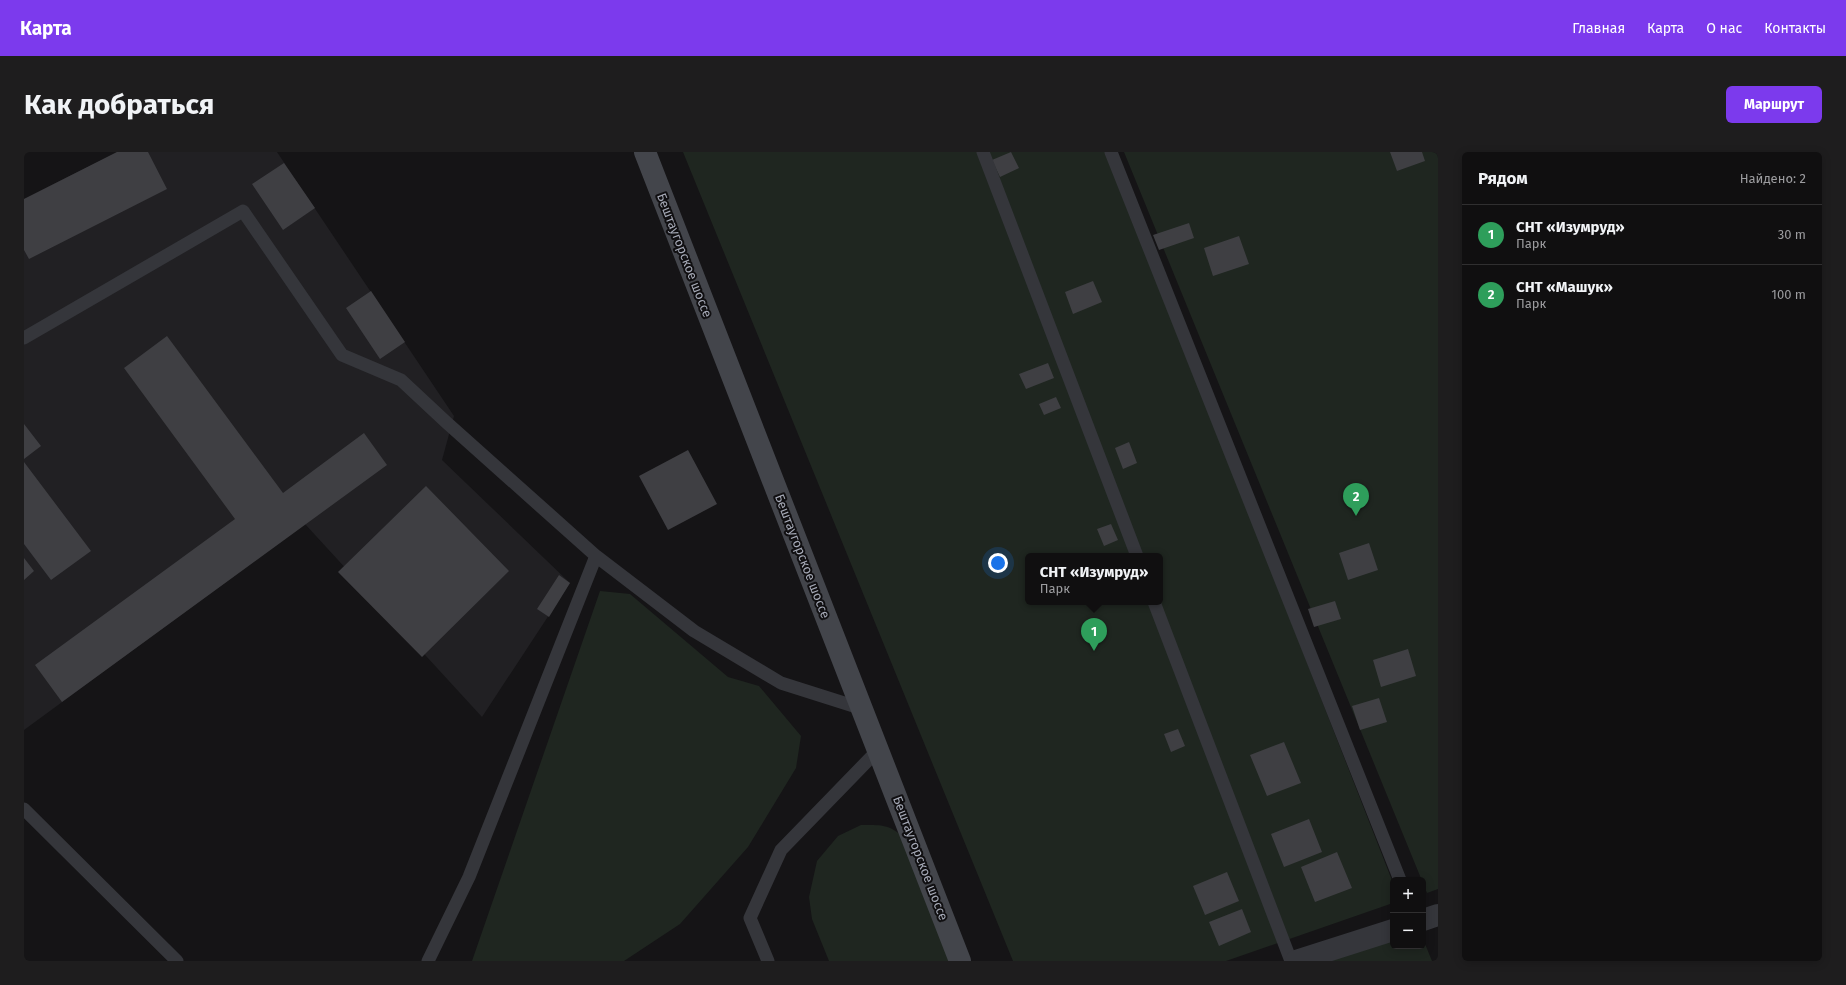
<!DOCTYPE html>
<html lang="ru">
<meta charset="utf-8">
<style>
:root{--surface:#100f10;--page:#1e1d1e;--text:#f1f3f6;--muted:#9c9c9f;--line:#302f30;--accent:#7c3aed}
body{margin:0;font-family:"Fira Sans",sans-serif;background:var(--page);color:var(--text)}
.controls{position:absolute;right:12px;bottom:12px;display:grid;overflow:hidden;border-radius:6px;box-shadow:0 2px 10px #0003}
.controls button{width:36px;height:36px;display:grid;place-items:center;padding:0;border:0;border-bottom:1px solid var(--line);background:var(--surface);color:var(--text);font:20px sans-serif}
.you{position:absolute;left:974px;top:411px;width:14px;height:14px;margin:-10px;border:3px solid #fff;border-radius:50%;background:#1a73e8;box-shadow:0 0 0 6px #1a73e833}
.badge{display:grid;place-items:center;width:26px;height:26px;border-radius:50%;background:var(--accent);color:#fff;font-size:13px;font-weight:700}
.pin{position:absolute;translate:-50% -33px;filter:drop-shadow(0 1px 2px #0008)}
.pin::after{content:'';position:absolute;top:21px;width:14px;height:12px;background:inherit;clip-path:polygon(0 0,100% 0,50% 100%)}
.popup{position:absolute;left:1001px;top:401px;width:138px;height:52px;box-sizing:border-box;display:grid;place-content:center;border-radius:6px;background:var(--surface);filter:drop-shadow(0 1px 3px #0005);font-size:13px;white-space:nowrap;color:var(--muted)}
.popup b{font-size:15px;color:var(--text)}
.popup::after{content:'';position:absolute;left:50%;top:100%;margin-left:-8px;border:8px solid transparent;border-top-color:var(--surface)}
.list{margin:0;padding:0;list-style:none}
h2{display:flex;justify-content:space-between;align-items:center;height:52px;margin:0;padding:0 16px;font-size:17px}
h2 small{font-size:13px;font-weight:400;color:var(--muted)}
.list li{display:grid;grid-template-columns:26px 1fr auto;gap:12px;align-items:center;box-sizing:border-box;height:60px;padding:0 16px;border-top:1px solid var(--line)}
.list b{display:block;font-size:15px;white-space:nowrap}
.list p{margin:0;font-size:13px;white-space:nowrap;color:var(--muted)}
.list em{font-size:13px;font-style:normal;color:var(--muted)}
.map{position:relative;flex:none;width:1414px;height:809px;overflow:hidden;border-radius:6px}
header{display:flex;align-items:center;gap:24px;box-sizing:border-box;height:56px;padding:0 20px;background:var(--accent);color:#fff}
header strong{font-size:19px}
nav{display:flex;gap:22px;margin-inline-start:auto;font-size:14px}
.intro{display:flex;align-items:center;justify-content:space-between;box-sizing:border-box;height:96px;padding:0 24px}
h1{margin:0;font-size:28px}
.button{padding:10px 18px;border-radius:6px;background:var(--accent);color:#fff;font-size:14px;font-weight:700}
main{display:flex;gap:24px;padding:0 24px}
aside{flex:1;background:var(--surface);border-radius:6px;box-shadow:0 2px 10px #0003}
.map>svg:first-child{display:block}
</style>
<header>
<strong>Карта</strong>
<nav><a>Главная</a><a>Карта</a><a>О нас</a><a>Контакты</a></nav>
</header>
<div class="intro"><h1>Как добраться</h1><a class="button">Маршрут</a></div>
<main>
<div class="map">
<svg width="1414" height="809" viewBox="0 0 1414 809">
<rect width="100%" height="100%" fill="#151416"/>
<path fill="#212023" d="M93,0H253L430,264L418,308L546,431L458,565L281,372L0,578V47Z"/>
<path fill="#1f2620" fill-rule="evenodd" d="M659,0H1084L1369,731V751L1202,809H989ZM1004,404H1136V450H1004Z
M1100,0H1414V737L1403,741Z
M576,439L606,442L704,525L735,534L777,584L772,616L724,695L656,772L600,809H448Z
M837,673C858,673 866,672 881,687L931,809H805L788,767L785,745L793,709L814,684Z
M1369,779V794H1399V787L1408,809H1278Z"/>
<path fill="#3f3f43" d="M93,0H124L143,37L5,107L0,98V47Z
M987,0L995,16L976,25L968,8Z
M1366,0H1398L1401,9L1373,19Z
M260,11L291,56L259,78L228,32Z
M1165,71L1170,86L1135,98L1129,83Z
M1215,84L1225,112L1189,124L1180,96Z
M1069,129L1078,150L1049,162L1041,140Z
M347,139L381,190L356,207L322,156Z
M143,184L259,341L340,281L363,313L38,550L11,513L211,367L100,216Z
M1024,211L1030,226L1002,237L995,222Z
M1032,245L1037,256L1020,263L1015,252Z
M0,272L17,294L0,307Z
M1105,290L1113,311L1099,317L1091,296Z
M664,298L693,352L644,378L615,324Z
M0,310L67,399L27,428L0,392Z
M402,334L485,419L398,505L314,420Z
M1087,372L1094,388L1080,394L1073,377Z
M1345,391L1354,418L1324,428L1315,401Z
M0,406L10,419L0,428Z
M535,423L546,431L525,465L513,457Z
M1311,449L1317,467L1290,475L1284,457Z
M1384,497L1392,524L1357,535L1349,508Z
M1355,546L1363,570L1336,578L1328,554Z
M1154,577L1161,594L1147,600L1140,582Z
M1260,590L1277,631L1243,644L1226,603Z
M1285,667L1298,700L1260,715L1247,682Z
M1313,700L1328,736L1291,750L1277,715Z
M1203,720L1215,749L1181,763L1169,734Z
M1218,757L1227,780L1195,794L1185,770Z"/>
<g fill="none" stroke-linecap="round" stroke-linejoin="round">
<path stroke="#35363b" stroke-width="13" d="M959,0L1113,404
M1087,0L1376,728
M0,186L219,59L318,203L377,228L422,270L572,404L670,479L757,531L839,557
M1130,450L1267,809
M0,657L153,809
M404,809L445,725L572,404
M744,809L726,766L757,698L855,597"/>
<path stroke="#35363b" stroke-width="22" d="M1399,768L1414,763
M1272,809L1369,778"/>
<path stroke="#43454b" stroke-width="22" d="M621,0L936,809"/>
</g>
<g text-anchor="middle" stroke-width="4" stroke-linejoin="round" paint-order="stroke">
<g font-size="13" fill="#a6aab7" stroke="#100f11">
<text transform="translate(661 103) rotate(69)" y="5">Бештаугорское шоссе</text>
<text transform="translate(779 404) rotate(69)" y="5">Бештаугорское шоссе</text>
<text transform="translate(897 706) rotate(69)" y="5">Бештаугорское шоссе</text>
</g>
</g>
</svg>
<div class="controls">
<button>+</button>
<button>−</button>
</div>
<div class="you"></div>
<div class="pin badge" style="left:1070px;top:499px;background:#2e9e5b">1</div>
<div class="popup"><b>СНТ «Изумруд»</b>Парк</div>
<div class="pin badge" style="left:1332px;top:364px;background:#2e9e5b">2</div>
</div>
<aside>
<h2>Рядом<small>Найдено: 2</small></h2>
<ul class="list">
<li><span class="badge" style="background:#2e9e5b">1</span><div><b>СНТ «Изумруд»</b><p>Парк</p></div><em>30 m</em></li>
<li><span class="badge" style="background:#2e9e5b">2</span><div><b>СНТ «Машук»</b><p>Парк</p></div><em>100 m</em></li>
</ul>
</aside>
</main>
